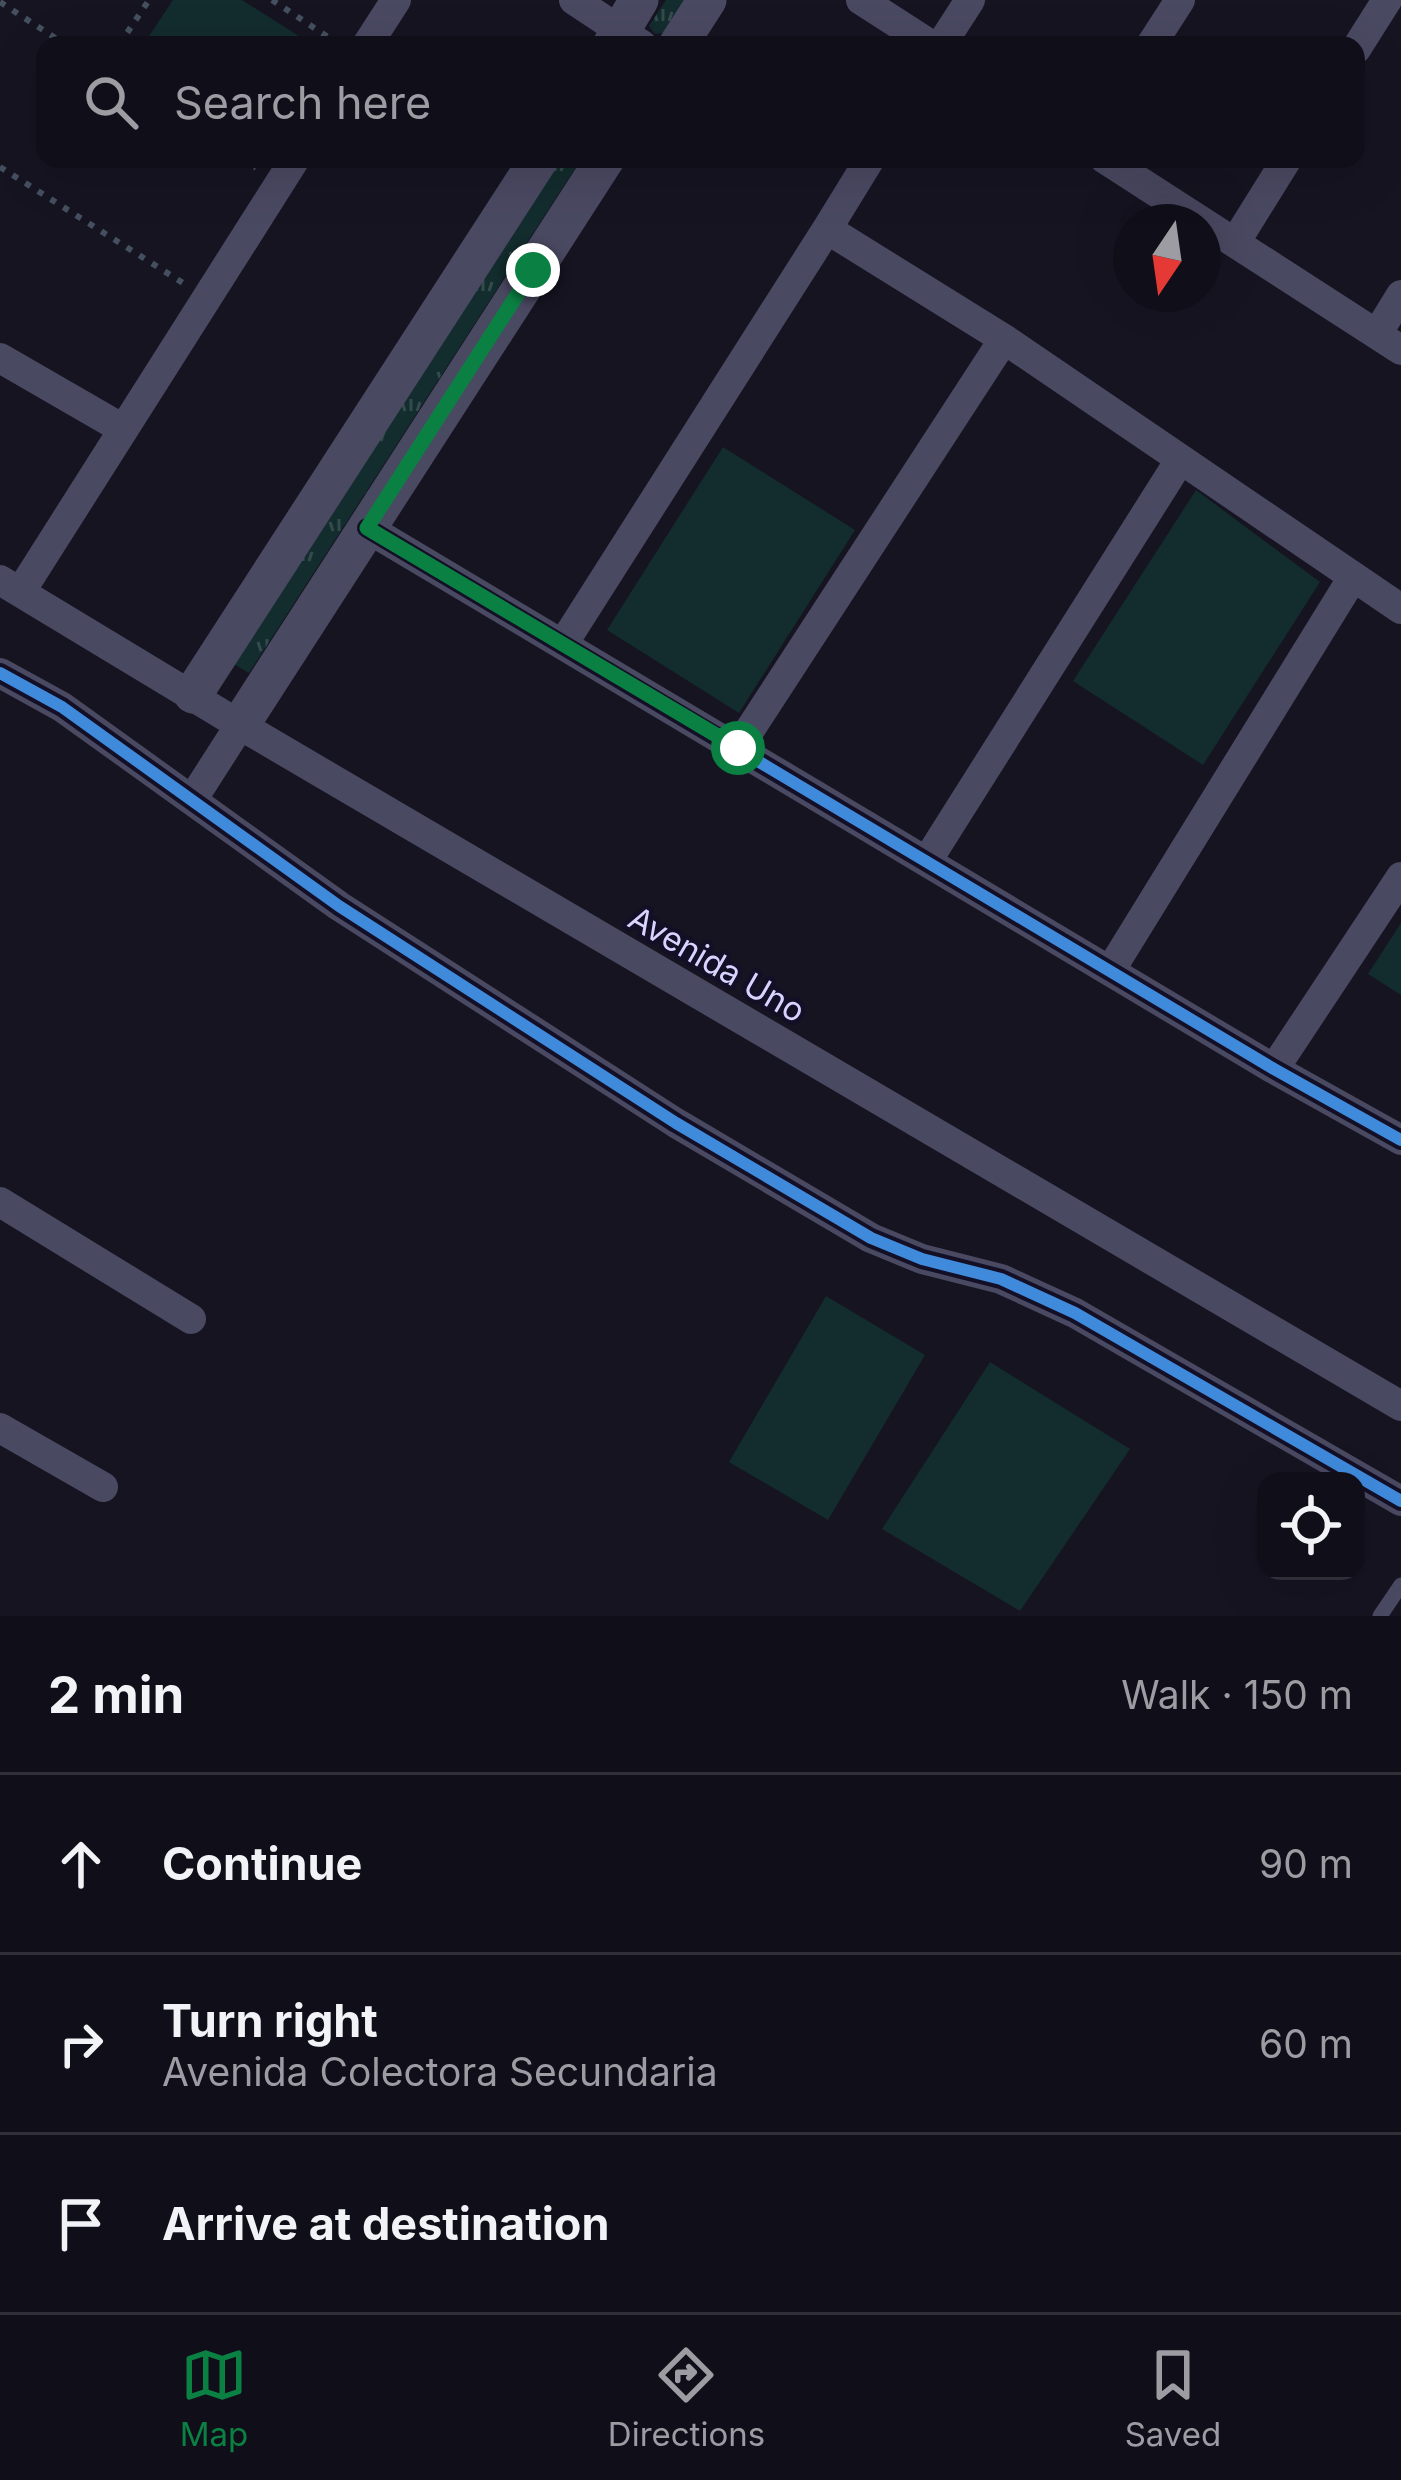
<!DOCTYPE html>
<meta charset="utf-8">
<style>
:root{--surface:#100f19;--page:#1e1d26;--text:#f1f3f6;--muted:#9c9ca2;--line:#302f38;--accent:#0b8043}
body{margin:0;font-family:Inter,sans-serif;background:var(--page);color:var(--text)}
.controls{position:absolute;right:36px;bottom:36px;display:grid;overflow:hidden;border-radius:24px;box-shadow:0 12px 48px #0002}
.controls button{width:108px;height:108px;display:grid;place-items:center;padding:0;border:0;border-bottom:3px solid var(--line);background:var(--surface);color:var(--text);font:60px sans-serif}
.compass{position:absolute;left:1113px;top:204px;width:108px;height:108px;border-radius:50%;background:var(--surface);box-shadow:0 12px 48px #0002;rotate:193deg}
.stop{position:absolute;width:36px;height:36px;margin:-27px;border:9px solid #0b8043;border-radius:50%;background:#fff}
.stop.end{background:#0b8043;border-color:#fff;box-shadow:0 3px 12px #0008}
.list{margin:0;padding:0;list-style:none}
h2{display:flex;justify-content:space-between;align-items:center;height:156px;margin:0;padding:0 48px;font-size:51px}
h2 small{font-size:39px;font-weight:400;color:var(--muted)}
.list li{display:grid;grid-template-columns:78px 1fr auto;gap:36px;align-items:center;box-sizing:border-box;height:180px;padding:0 48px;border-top:3px solid var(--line)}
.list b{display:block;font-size:45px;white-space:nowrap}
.list p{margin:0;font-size:39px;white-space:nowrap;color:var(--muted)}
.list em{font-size:39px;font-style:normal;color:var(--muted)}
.icon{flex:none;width:66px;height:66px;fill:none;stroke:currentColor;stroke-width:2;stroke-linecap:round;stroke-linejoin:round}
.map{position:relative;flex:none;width:1401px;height:1616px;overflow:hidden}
.search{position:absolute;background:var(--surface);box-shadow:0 12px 48px #0002;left:36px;right:36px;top:36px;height:132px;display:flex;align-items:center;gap:30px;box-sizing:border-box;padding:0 42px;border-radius:24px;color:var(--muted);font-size:45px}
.sheet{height:696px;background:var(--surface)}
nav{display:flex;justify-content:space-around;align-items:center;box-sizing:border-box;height:168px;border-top:3px solid var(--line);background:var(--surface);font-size:33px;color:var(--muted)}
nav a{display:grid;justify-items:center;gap:6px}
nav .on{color:var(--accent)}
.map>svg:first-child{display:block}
</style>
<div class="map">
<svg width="1401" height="1616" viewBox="0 0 1401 1616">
<defs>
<pattern id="grass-tufts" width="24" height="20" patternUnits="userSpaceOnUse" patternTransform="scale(3)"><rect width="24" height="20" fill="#132c2d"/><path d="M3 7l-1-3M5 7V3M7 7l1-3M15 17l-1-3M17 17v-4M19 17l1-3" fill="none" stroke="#354a4c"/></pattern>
</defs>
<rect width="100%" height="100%" fill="#161421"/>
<path fill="url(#grass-tufts)" d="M666,0H685L663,33L655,34L649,26Z
M560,159H581L249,673L234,664Z"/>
<path fill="#132c2d" d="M173,0H242L313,45H143Z
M723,447L855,530L739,713L607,630Z
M1196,490L1320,582L1203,765L1073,681Z
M1401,923V995L1368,974Z
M826,1296L925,1355L828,1520L729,1462Z
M990,1362L1130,1449L1020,1611L882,1529Z"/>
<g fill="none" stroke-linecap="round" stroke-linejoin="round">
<path stroke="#44505f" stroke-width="6" stroke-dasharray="6 9" stroke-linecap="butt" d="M272,0L337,43
M0,2L66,45
M119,45L149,0
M242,159L256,168
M0,167L183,283"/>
<path stroke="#4a4962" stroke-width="15" d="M1380,1616L1401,1585"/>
<path stroke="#4a4962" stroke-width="30" d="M574,0L642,45
M861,0L931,45
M367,45L396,0
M941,45L970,0
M1151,45L1180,0
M1356,49L1387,0
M1105,159L1401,350
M827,229L870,159
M1236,241L1287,159
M1377,334L1401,295
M1004,339L1401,609
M0,358L123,429
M367,528L1274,1069L1401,1140
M0,580L240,725L1401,1406
M21,591L295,159
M563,644L827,229L1004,339L738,748
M0,673L62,707L339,906L676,1123L871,1238L922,1259L1001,1279L1075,1313L1401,1501
M192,800L240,725
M927,861L1180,460
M1110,971L1353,577
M1274,1069L1401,877
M0,1202L191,1319
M0,1428L103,1487"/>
<path stroke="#4a4962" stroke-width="39" d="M612,45L639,0
M678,45L707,0
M193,694L539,159
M240,725L605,159"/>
<g stroke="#130f26" stroke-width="20">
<path id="cycleway" d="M367,528L1274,1069L1401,1140
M0,673L62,707L339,906L676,1123L871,1238L922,1259L1001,1279L1075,1313L1401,1501"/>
</g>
<use href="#cycleway" stroke="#408adc" stroke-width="12"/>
</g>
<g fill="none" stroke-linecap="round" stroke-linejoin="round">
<path stroke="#0b8043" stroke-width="15" d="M533,270L367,528L738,748"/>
</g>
<g text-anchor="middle" stroke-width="9" stroke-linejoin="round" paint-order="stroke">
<g font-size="33" fill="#d9d4ff" stroke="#130f26">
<text transform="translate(717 964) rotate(30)" y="12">Avenida Uno</text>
</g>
</g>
</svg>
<div class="controls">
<button><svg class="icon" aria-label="locate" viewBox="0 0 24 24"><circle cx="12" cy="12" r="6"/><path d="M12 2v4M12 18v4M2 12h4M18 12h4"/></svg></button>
</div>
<svg class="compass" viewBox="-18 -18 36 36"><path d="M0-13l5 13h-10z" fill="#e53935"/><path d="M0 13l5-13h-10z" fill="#9c9ca2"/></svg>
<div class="stop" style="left:738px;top:748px"></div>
<div class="stop end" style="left:533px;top:270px"></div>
<div class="search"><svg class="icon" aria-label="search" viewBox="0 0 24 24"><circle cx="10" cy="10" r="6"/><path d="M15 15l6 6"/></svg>Search here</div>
</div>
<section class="sheet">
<h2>2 min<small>Walk · 150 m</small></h2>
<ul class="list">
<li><svg class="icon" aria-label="ahead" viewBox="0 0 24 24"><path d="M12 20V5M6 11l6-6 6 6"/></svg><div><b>Continue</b></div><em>90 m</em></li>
<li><svg class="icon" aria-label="right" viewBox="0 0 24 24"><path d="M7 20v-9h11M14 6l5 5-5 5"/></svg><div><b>Turn right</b><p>Avenida Colectora Secundaria</p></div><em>60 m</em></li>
<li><svg class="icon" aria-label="arrive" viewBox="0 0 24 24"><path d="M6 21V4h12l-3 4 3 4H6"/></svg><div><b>Arrive at destination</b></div></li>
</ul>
</section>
<nav>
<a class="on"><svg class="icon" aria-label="map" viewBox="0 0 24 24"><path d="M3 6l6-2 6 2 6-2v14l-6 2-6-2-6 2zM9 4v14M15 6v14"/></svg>Map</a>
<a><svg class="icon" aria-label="directions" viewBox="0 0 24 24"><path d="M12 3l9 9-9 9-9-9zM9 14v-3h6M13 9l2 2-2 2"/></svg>Directions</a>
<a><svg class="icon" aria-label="saved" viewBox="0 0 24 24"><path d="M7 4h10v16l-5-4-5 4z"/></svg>Saved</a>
</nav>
